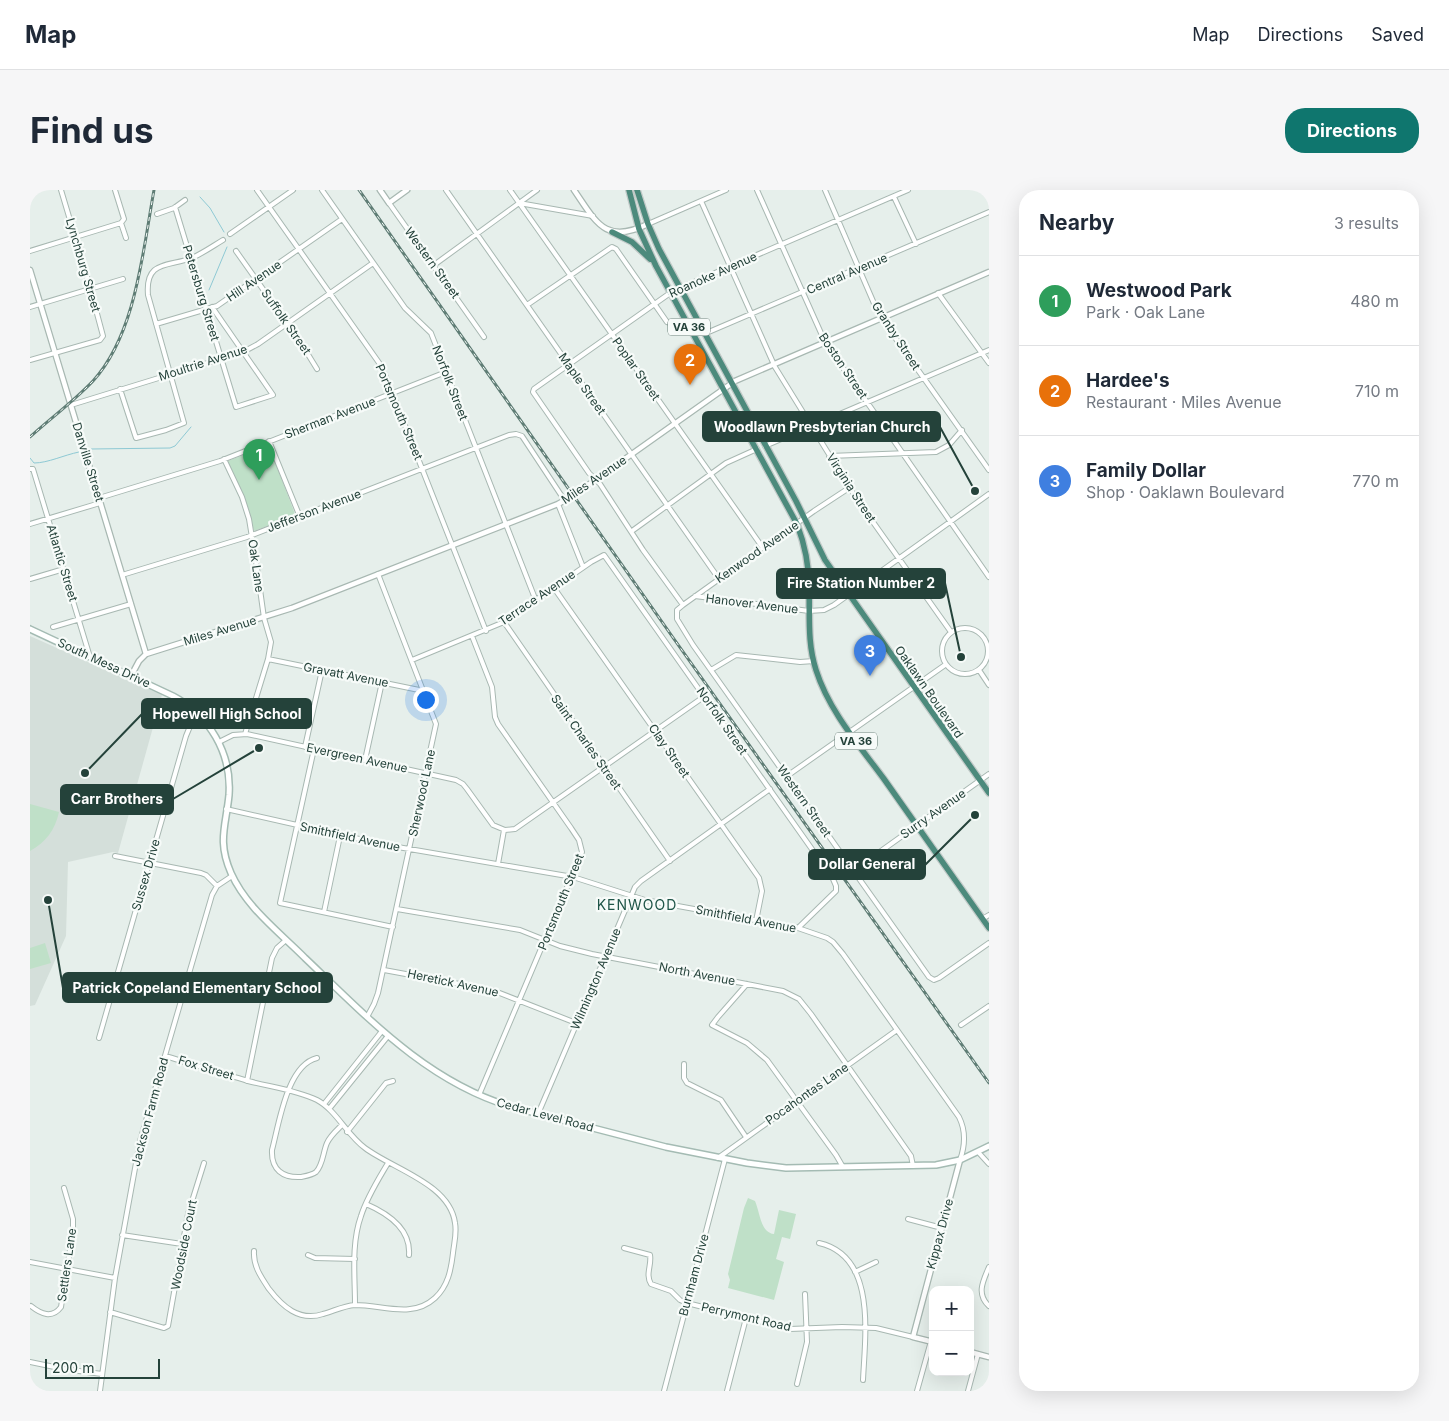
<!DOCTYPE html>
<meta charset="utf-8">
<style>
:root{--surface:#fff;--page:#f6f6f7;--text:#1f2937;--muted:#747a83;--line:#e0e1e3;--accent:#0f766e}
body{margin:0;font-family:Inter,sans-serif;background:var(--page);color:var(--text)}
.controls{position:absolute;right:15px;bottom:15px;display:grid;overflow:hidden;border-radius:10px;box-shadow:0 5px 20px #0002}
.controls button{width:45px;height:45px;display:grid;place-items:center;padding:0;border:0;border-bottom:1px solid var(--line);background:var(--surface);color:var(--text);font:25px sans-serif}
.scale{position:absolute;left:15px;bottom:12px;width:115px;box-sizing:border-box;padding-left:5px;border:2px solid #24423a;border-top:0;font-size:14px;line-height:18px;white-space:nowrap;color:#24423a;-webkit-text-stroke:4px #f7fbf9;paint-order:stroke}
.you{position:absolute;left:395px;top:509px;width:18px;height:18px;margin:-12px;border:4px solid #fff;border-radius:50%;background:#1a73e8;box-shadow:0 0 0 8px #1a73e833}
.badge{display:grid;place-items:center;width:32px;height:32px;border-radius:50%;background:var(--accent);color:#fff;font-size:16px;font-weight:700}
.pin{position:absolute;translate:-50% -41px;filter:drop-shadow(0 1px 2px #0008)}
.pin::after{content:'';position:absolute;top:26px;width:18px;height:15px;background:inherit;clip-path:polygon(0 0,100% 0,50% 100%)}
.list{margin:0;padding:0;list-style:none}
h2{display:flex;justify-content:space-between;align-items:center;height:65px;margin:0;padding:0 20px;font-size:21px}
h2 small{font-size:16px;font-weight:400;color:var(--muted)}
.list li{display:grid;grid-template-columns:32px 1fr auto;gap:15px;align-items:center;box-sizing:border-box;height:90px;padding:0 20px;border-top:1px solid var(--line)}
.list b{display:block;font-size:19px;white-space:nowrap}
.list p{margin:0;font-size:16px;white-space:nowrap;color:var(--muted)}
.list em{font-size:16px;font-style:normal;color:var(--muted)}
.map{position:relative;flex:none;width:959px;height:1201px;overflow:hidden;border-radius:20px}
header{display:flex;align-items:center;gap:30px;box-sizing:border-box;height:70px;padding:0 25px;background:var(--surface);border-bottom:1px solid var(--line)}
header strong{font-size:24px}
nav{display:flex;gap:28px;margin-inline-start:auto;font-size:18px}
.intro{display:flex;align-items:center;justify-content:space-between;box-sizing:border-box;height:120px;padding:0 30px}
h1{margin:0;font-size:35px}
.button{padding:12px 22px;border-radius:20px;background:var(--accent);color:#fff;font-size:18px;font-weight:700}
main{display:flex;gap:30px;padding:0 30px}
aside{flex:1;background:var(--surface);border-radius:20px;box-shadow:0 5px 20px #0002}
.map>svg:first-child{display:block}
</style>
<header>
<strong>Map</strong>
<nav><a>Map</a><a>Directions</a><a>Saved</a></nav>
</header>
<div class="intro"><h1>Find us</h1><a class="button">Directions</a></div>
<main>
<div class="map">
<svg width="959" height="1201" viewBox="0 0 959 1201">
<rect width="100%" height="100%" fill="#e6efeb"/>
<path fill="#d4dfda" d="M0,446L132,505L88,663L83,662L38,672L36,746L5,815L0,816Z"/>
<path fill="#bfe0c8" d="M236,256H239L265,324L264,326L224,341L214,306L198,273V271Z
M0,614L29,622C25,640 16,652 0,661Z
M15,753L21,773L0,779V758Z
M718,1008L725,1011C730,1022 730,1042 744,1044L749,1020L766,1024L760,1049L752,1047L746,1069L754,1072L744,1110L698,1098L700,1090L698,1084L714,1018Z"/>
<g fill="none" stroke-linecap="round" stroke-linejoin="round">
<path stroke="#8ec9d4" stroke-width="1" d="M170,7L180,18L194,42
M179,100L197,57
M61,259L140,258L145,256L161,237
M0,268L4,273C18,273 34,265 49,262"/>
<g stroke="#a8b8b2" stroke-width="6">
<path id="minor" d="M85,0L94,29L91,33L96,48
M227,0L352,177L456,441
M292,0L375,118L401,143L506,411
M416,0L689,389
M480,0L733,358
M727,0L795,152L959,387
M795,0L849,125L959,280
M864,7L886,54
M671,11L745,177L826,308L921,442
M359,13L454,147
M489,13L563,26
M145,17L206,217L243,205L182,117
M127,24L144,18L155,10
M618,34L696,0
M200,44L263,0
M0,61L91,33
M206,61L271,153L287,179
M404,75L507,0
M908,103L959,173
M497,115L582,57L586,59L637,132L644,134L655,129
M0,117L93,89
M126,134L187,116L312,29
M674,144L959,22
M0,170L70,150L73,146L58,90L31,0
M90,199L106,248L136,240L154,233L118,105C115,70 138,77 162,68C173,63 183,56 193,50
M41,215L213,162L228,154L343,73
M239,251L270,327
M735,256L959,160
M799,266L906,262L919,255L932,240
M194,269L212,307L219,329L227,378L234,428L241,452L238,469L215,544
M0,279H3L60,467
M819,298L784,321L653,415L647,420V429L663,455L899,787L904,790L909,788L959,753
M69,308L190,271L416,182
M528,314L553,377
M0,334L70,313
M602,341L696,273L727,259
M92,385L217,347L479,245L486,244L492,246L535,311
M0,389L34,379
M524,398L729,688L732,701L726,731
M665,406L779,421L794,420L804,415L959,304
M653,415L613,360L570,294L559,283L503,202L504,199L643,101L878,0
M474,432L640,671
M23,437L101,414
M912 461a23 23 0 1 1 46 0a23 23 0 1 1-46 0Z
M442,446L462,497L465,527L468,534L541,638L549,650L552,662L449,905
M238,469L394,501
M382,470L474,432L561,372L574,365L803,689L806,696V701L768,738
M681,480L706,465L770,472L784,471
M949,480L959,495
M189,552L203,545L217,544L426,590L433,594L437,599L463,635L475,640L485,639L675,506
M275,557L292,480
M284,559L250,713L363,737
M335,570L352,492
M757,586L915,475
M196,619L356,655L543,687L615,710L768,738L797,748L803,752L813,764L929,927C936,941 935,956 930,970
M85,666L171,683L176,685L187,696
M468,674L474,640
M823,681L959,584
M367,719L490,740L530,756L562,764L753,801L769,809L781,824L881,966L883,976
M294,722L310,646
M952,729L959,725
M354,780L462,800L546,833
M717,794L688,827L682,835L717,853L737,870L806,965L813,977
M337,827L344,814L348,803L406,534L348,384
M931,835L959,816
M69,848L156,546L161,534L168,524
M135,866C162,874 190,883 218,891C241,897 266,900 287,910C306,920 317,945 335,958C363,979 420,994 425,1033C427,1043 424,1053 423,1063C421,1080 418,1096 405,1108C382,1129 353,1115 325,1115C313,1116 304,1121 293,1124C269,1132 252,1116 239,1099C231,1087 223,1076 224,1061
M287,868C257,875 249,934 242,960C241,980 253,988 271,987C276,986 282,985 286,982C293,975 293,962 297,953C300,946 307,940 312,935
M654,874V888L657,893L691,910L716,947
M217,891L242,768L247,758L256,750
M294,914L352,841
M299,919L358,846
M508,924L605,697L611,691L740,599
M317,942L356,893L363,891
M949,963L959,974
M688,968L867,840
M336,1014C357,1023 381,1039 379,1065
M878,1029L912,1038
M92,1045L152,1054
M789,1053C847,1066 835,1146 833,1190
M594,1058L620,1065C622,1075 615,1084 621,1094L641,1101L650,1110L657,1113L760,1139L812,1137L846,1138L883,1147
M278,1065L285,1068L325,1069
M0,1072L85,1088
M959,1077C953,1091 946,1104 959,1116
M825,1082L846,1072
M325,1115C325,1086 321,1054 331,1026C337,1007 348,990 358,973
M1,1116C11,1124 22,1129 31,1117L43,1041V1029L34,998
M80,1122L134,1138L138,1136L158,1024L174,973
M0,1172L34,1179L72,1184
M767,1194L777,1152L775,1104
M70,1201L85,1088L110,951L182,705L187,696L202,686
M634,1201L695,969
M697,1201L716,1128
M887,1201L901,1151
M938,1201L948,1164"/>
</g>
<g stroke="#a8b8b2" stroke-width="7">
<path id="tertiary" d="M350,0L359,13L377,0
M544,0C566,32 575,55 618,34
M0,80L116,464
M101,486L109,471L116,464L262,418L528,314L544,305L705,191L959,82
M903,1152L883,1147L930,970
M940,1162L959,1167"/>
</g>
<g stroke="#a4bbb3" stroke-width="8">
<path id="secondary" d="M0,439L143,506C179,525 202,563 199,605C196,636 187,651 201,683C216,717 249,742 275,768C337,827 397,892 482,917L636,957L717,973L756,978L906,975L930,970L959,956"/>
</g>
<g stroke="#c2cac8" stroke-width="8">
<path id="trunk" d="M599,0L609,39L626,76L767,334C775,355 779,375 779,397C780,426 777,452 786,480C799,521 829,555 854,589C889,639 924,689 959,738
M607,0L618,34L629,59L766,311L795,370L959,603
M582,42L602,52L620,69"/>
</g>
<use href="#minor" stroke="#fff" stroke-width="4"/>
<use href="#tertiary" stroke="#fff" stroke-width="4.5"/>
<use href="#secondary" stroke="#fff" stroke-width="5"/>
<use href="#trunk" stroke="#4c8a7c" stroke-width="5.5"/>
<g stroke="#5f7d75" stroke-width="3">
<path id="rail" d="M329,0L644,449L959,893
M0,247C21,228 44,211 63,191C106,144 113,60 124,0"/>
</g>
<use href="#rail" stroke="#f7fbf9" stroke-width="1" stroke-dasharray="4" stroke-linecap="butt"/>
</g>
<g text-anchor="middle" stroke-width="4.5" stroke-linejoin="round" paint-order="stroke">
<g fill="#f7fbf9" stroke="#637a73" stroke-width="1">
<rect x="638" y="128.5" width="42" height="17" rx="4"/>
<rect x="805" y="542.5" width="42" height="17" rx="4"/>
</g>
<g font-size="11" font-weight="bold" fill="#24423a">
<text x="659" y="141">VA 36</text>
<text x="826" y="555">VA 36</text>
</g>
<g font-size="12" fill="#24423a" stroke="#f7fbf9">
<text transform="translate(402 73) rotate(54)" y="4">Western Street</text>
<text transform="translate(53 75) rotate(74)" y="4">Lynchburg Street</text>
<text transform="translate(817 84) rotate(-23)" y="4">Central Avenue</text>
<text transform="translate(683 85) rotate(-24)" y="4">Roanoke Avenue</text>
<text transform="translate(224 91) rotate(-34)" y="4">Hill Avenue</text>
<text transform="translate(171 103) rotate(73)" y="4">Petersburg Street</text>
<text transform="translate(256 132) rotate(55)" y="4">Suffolk Street</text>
<text transform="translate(866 146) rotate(57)" y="4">Granby Street</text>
<text transform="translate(173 173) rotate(-18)" y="4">Moultrie Avenue</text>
<text transform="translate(813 176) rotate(56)" y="4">Boston Street</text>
<text transform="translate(606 179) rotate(55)" y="4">Poplar Street</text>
<text transform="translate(420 193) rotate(69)" y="4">Norfolk Street</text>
<text transform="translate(552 194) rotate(55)" y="4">Maple Street</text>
<text transform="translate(369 222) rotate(67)" y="4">Portsmouth Street</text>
<text transform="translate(300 228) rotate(-21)" y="4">Sherman Avenue</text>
<text transform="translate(58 272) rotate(73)" y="4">Danville Street</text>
<text transform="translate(564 290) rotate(-34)" y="4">Miles Avenue</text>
<text transform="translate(821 298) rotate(57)" y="4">Virginia Street</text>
<text transform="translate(284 321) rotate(-21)" y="4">Jefferson Avenue</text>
<text transform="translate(727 362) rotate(-35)" y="4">Kenwood Avenue</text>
<text transform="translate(32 373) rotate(73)" y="4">Atlantic Street</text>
<text transform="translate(226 376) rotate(82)" y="4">Oak Lane</text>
<text transform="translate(507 408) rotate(-34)" y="4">Terrace Avenue</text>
<text transform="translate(722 414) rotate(7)" y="4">Hanover Avenue</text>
<text transform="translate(190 441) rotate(-17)" y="4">Miles Avenue</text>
<text transform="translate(74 473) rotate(25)" y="4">South Mesa Drive</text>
<text transform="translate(316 485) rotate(11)" y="4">Gravatt Avenue</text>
<text transform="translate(899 502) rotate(55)" y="4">Oaklawn Boulevard</text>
<text transform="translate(692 531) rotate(55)" y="4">Norfolk Street</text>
<text transform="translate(556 552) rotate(55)" y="4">Saint Charles Street</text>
<text transform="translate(639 561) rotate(55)" y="4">Clay Street</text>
<text transform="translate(327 568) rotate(12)" y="4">Evergreen Avenue</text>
<text transform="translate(392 603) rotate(-78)" y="4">Sherwood Lane</text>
<text transform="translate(774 611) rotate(55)" y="4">Western Street</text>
<text transform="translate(903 624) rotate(-35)" y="4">Surry Avenue</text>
<text transform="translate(320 647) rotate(12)" y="4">Smithfield Avenue</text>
<text transform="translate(116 685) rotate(-74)" y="4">Sussex Drive</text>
<text transform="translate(531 712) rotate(-68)" y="4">Portsmouth Street</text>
<text transform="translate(716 729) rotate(11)" y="4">Smithfield Avenue</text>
<text transform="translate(667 784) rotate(11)" y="4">North Avenue</text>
<text transform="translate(566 789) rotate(-67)" y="4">Wilmington Avenue</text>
<text transform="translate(423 793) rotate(12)" y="4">Heretick Avenue</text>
<text transform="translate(176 878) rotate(17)" y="4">Fox Street</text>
<text transform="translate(777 904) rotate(-35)" y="4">Pocahontas Lane</text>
<text transform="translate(120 922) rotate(-75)" y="4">Jackson Farm Road</text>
<text transform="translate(515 925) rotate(15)" y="4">Cedar Level Road</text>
<text transform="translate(910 1044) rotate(-75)" y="4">Kippax Drive</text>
<text transform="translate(154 1055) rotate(-79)" y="4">Woodside Court</text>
<text transform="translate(37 1075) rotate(-82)" y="4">Settlers Lane</text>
<text transform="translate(664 1085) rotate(-75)" y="4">Burnham Drive</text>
<text transform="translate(716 1127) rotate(13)" y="4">Perrymont Road</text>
</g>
<g font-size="14" letter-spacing="1" fill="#1f5548" stroke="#f7fbf9">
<text x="607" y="720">KENWOOD</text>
</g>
</g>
<path fill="none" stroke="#24423a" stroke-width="2" d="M945 301L910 237M931 467L915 393M55 583L112 524M229 558L143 609M945 625L895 675M18 710L33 798"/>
<g fill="#24423a" stroke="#f7fbf9" stroke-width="2">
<circle cx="945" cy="301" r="5"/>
<circle cx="931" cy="467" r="5"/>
<circle cx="55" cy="583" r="5"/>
<circle cx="229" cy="558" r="5"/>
<circle cx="945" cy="625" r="5"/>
<circle cx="18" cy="710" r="5"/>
</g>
<g fill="#24423a" stroke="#24423a" stroke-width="2">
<rect x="673" y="222" width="237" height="29" rx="5"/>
<rect x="747" y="379" width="168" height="29" rx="5"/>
<rect x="112" y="509" width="169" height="29" rx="5"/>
<rect x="31" y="595" width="112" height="29" rx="5"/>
<rect x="779" y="660" width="116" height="29" rx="5"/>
<rect x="33" y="783" width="269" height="29" rx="5"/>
</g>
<g font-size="14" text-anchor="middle" font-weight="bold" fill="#fff">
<text x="792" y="242">Woodlawn Presbyterian Church</text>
<text x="831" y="398">Fire Station Number 2</text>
<text x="197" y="529">Hopewell High School</text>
<text x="87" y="614">Carr Brothers</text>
<text x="837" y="679">Dollar General</text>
<text x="167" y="803">Patrick Copeland Elementary School</text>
</g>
</svg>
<div class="controls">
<button>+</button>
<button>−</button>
</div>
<div class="scale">200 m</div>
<div class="you"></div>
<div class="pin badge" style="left:229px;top:290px;background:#2e9e5b">1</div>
<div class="pin badge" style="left:660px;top:195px;background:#e8710a">2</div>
<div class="pin badge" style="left:840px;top:486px;background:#3f7fe0">3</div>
</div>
<aside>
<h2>Nearby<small>3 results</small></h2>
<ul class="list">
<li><span class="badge" style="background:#2e9e5b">1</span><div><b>Westwood Park</b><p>Park · Oak Lane</p></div><em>480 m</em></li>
<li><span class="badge" style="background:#e8710a">2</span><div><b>Hardee's</b><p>Restaurant · Miles Avenue</p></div><em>710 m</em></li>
<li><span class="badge" style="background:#3f7fe0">3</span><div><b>Family Dollar</b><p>Shop · Oaklawn Boulevard</p></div><em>770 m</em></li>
</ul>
</aside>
</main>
